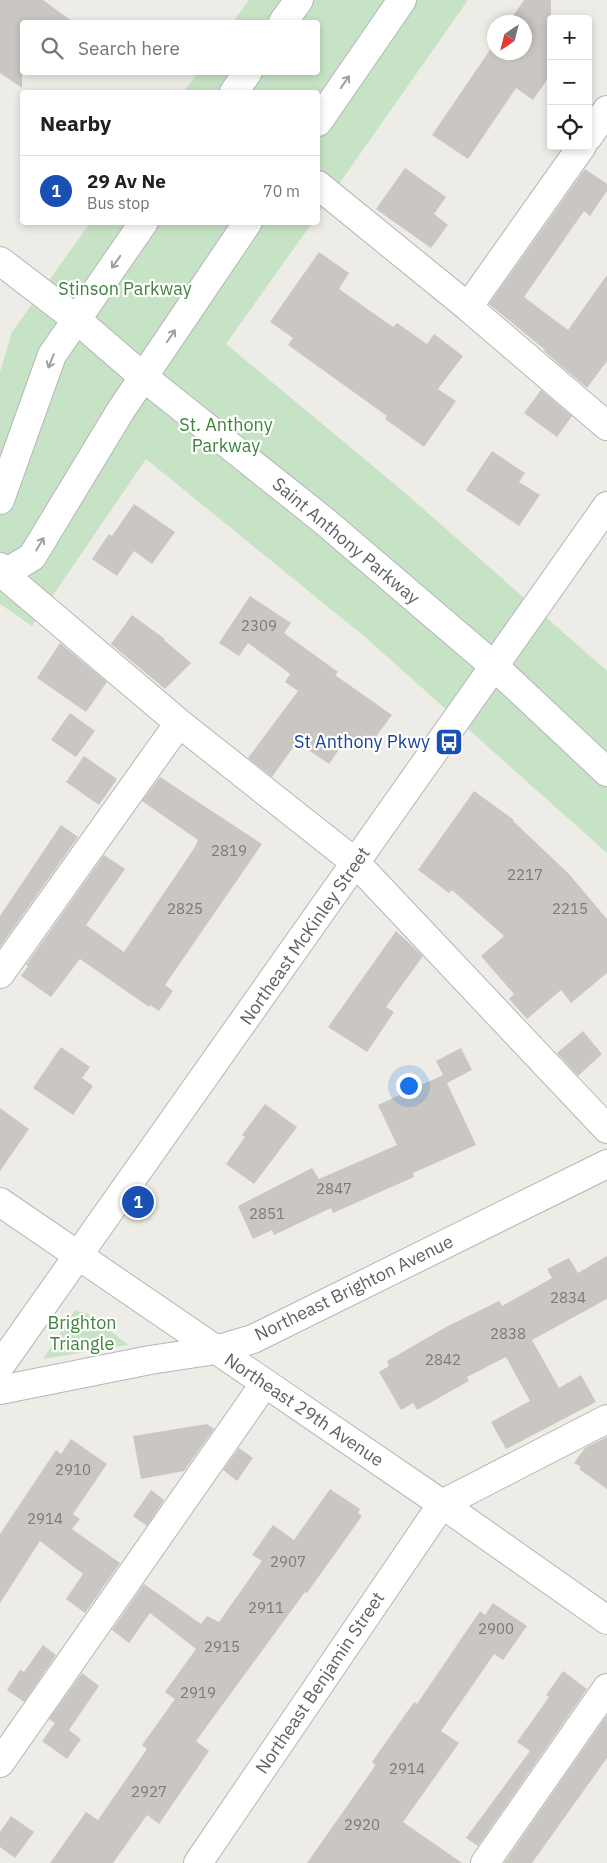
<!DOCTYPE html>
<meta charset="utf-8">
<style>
:root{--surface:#fff;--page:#f6f6f6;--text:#202124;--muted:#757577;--line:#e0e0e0;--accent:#ea580c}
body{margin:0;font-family:"IBM Plex Sans",sans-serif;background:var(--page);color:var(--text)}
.controls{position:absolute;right:15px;top:15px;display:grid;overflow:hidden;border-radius:5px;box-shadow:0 2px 8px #0003}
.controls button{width:45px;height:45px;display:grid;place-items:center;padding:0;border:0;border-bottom:1px solid var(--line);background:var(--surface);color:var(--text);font:25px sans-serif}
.compass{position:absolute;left:487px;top:15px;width:45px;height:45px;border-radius:50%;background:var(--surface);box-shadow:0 2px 8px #0003;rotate:215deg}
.you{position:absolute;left:408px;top:1085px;width:18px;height:18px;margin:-12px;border:4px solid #fff;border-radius:50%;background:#1a73e8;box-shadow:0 0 0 8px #1a73e833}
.badge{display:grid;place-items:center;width:32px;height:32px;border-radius:50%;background:var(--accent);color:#fff;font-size:16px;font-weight:700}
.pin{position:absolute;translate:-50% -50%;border:2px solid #fff;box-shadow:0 1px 5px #0006}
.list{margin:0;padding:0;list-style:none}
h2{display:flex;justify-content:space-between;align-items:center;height:65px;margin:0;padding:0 20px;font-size:21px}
h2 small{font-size:16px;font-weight:400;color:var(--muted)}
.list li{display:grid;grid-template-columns:32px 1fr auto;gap:15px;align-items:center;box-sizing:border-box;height:70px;padding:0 20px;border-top:1px solid var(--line)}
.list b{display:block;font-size:19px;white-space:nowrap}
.list p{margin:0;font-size:16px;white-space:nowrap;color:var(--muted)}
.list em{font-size:16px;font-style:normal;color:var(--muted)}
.icon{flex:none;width:28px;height:28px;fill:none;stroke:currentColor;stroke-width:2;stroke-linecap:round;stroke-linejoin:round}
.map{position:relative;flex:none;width:607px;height:1863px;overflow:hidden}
.search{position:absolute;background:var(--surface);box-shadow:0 2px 8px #0003;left:20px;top:20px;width:300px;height:55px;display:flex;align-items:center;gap:12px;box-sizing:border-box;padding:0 18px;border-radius:5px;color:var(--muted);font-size:19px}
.panel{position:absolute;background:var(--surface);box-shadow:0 2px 8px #0003;left:20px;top:90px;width:300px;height:135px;border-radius:5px}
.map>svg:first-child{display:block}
</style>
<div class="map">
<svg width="607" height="1863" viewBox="0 0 607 1863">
<rect width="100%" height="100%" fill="#eeece6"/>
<path fill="#c7e3c5" d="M249,0H468L318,214V92H183L198,73L318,72V22H233Z
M90,223H312L226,344L403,491L607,671V853L365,637L146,459L32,626L0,604V372L12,332Z
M75,1310L91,1315L128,1345L43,1359Z"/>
<path fill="#cac7c2" d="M0,0H43L73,22H22V88L0,73Z
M524,0H551V74L533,100L516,88L468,159L432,135L494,44V52H524V22H509Z
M405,168L446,197L434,214L448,225L431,248L376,209Z
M585,169L607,184V191L590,216L584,211L524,297L568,330L607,275V361L587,388L544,351L545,350L489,304Z
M319,252L349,273L339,289L393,327L397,323L427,344L434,334L463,356L438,389L456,401L424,447L385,419L387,416L288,345L293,338L270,322Z
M541,390L572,416L557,437L524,413Z
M492,451L525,473L519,482L540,495L519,526L466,490Z
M134,504L175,532L152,564L134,551L117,576L92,559L109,534L112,536Z
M250,596L291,623L284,633L338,672L335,675L392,715L366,750L347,738L329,764L297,742L272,777L248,758L298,691L285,682L290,674L285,670L248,643L239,656L219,643Z
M132,615L165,639L164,640L191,663L165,689L111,644Z
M60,643L107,682L86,712L37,678Z
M70,713L95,731L76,757L51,740Z
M84,756L117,779L99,805L66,782Z
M160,777L262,844L165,985L173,991L159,1011L150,1005L149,1007L80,959L51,997L21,976L28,966L26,965L104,855L125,869L86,925L124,952L195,847L198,840L142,801Z
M474,791L514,820L513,821L568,873L607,919V973L571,1003L561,990L527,1019L509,999L514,994L481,956L504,936L452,890L449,893L418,870Z
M61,825L78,837L0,947V916Z
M396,931L423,956L386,1007L394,1012L367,1052L328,1027Z
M583,1031L602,1054L578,1076L557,1053Z
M61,1047L90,1067L82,1078L93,1086L73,1115L33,1088Z
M461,1048L472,1070L447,1083L476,1145L413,1173L414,1177L333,1213L331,1208L274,1235L272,1230L253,1239L238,1206L312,1168L319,1179L397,1145L378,1105L443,1075L436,1061Z
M265,1104L297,1127L254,1184L226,1164L245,1137L242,1135Z
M0,1108L29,1129L0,1171Z
M607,1256V1299L532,1340L559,1388L581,1375L596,1402L506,1449L491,1422L530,1401L506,1357L467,1377L469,1381L417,1410L413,1403L401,1410L379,1372L389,1366L387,1361L446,1327L499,1301L502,1306L552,1278L547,1269L569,1258L578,1273Z
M207,1424L214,1429L184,1471L141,1479L133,1436Z
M607,1437V1489L579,1469L581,1467L574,1463L585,1448Z
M71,1439L107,1464L73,1514L80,1519L72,1529L120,1563L85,1613L66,1599L83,1574L40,1541L0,1603V1534L56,1450L61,1454Z
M239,1448L253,1458L237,1481L223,1470Z
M330,1489L360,1509L358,1513L362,1516L307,1593L305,1592L196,1741L209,1751L159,1824L147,1815L113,1863H50L86,1812L98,1820L147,1749L142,1745L175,1699L165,1692L196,1649L150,1613L129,1643L112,1630L144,1584L201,1624L207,1616L219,1622L262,1561L252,1555L273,1525L294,1540Z
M151,1490L164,1500L147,1526L133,1516Z
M493,1603L527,1626L503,1660L494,1654L441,1731L459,1743L403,1822L462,1863H307L373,1769L375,1765L372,1762L414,1702L417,1704L480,1611L485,1615Z
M43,1645L56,1655L24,1702L7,1690L20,1670L24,1672Z
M563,1671L587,1689L478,1846L466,1838L530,1751L517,1742L549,1697L546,1695Z
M82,1673L99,1686L69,1730L81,1739L67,1759L42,1741L55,1723L49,1719Z
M607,1715V1758L532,1863H504Z
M11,1816L34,1832L15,1858L0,1847V1832Z"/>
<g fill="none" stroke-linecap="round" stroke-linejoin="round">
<g stroke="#b3b6b9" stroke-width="30">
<path id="minor" d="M283,22L299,0
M234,92L248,72
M318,122L402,0
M588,137L607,110
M318,185L468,307L607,426
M0,261L76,319L141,375L323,520L494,666L607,772
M468,307L582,146
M0,500L52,355L144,222
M0,567L2,573L179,723L356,863L607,1129
M0,576L32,557L121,410L248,222
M0,974L179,723
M0,1202L442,1504L607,1620
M0,1366L607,506
M0,1390L150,1360L216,1350L253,1339L607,1164
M0,1763L265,1383
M198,1863L442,1504L607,1419
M485,1863L607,1688"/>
</g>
<use href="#minor" stroke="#fff" stroke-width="28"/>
</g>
<defs><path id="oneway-shaft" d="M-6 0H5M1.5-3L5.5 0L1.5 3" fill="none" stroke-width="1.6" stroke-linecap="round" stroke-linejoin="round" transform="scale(1.25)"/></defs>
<g stroke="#9ea0a3">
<use href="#oneway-shaft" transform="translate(345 82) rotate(-55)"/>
<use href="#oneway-shaft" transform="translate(116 262) rotate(125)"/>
<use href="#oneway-shaft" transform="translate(171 336) rotate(-56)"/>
<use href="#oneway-shaft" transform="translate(51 361) rotate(112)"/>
<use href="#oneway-shaft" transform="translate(40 544) rotate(-59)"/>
</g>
<defs>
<g id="bus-square" transform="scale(1.4375)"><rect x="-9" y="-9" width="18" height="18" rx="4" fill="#1a4fb4" stroke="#fff"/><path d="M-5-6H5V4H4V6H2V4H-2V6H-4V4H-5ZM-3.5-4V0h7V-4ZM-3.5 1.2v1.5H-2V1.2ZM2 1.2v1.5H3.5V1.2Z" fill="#fff"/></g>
</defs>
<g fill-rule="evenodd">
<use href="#bus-square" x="449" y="742"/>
</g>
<g text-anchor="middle" stroke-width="4.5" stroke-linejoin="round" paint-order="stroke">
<g font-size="15" fill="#797a7c">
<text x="259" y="631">2309</text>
<text x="229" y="856">2819</text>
<text x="525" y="880">2217</text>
<text x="185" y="914">2825</text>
<text x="570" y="914">2215</text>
<text x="334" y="1194">2847</text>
<text x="267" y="1219">2851</text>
<text x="568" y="1303">2834</text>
<text x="508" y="1339">2838</text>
<text x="443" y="1365">2842</text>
<text x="73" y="1475">2910</text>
<text x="45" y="1524">2914</text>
<text x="288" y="1567">2907</text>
<text x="266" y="1613">2911</text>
<text x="496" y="1634">2900</text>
<text x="222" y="1652">2915</text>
<text x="198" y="1698">2919</text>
<text x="407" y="1774">2914</text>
<text x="149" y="1797">2927</text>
<text x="362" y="1830">2920</text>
</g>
<g font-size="18" fill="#40833f" stroke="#fff">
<text x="125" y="295">Stinson Parkway</text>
<text x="226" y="431">St. Anthony<tspan x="226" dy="21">Parkway</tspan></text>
<text x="82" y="1329">Brighton<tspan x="82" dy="21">Triangle</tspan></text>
</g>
<g font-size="18" fill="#5e6165" stroke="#fff">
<text transform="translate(346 541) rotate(40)" y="6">Saint Anthony Parkway</text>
<text transform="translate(305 936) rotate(-55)" y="6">Northeast McKinley Street</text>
<text transform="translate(354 1288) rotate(-26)" y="6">Northeast Brighton Avenue</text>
<text transform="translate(304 1410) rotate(34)" y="6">Northeast 29th Avenue</text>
<text transform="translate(320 1683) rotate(-56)" y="6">Northeast Benjamin Street</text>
</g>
<g font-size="18" fill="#164399" stroke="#fff" text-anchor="end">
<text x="430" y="748">St Anthony Pkwy</text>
</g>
</g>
</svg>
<div class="controls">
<button>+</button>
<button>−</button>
<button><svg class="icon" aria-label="locate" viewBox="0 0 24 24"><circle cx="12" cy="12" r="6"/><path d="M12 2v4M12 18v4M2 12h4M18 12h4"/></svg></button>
</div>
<svg class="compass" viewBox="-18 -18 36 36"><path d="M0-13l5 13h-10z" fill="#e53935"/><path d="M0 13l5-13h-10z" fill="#757577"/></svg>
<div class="you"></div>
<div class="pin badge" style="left:138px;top:1202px;background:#1a4fb4">1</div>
<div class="search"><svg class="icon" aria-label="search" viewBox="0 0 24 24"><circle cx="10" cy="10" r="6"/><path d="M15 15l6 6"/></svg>Search here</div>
<section class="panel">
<h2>Nearby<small></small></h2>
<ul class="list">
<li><span class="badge" style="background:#1a4fb4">1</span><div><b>29 Av Ne</b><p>Bus stop</p></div><em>70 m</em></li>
</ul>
</section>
</div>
